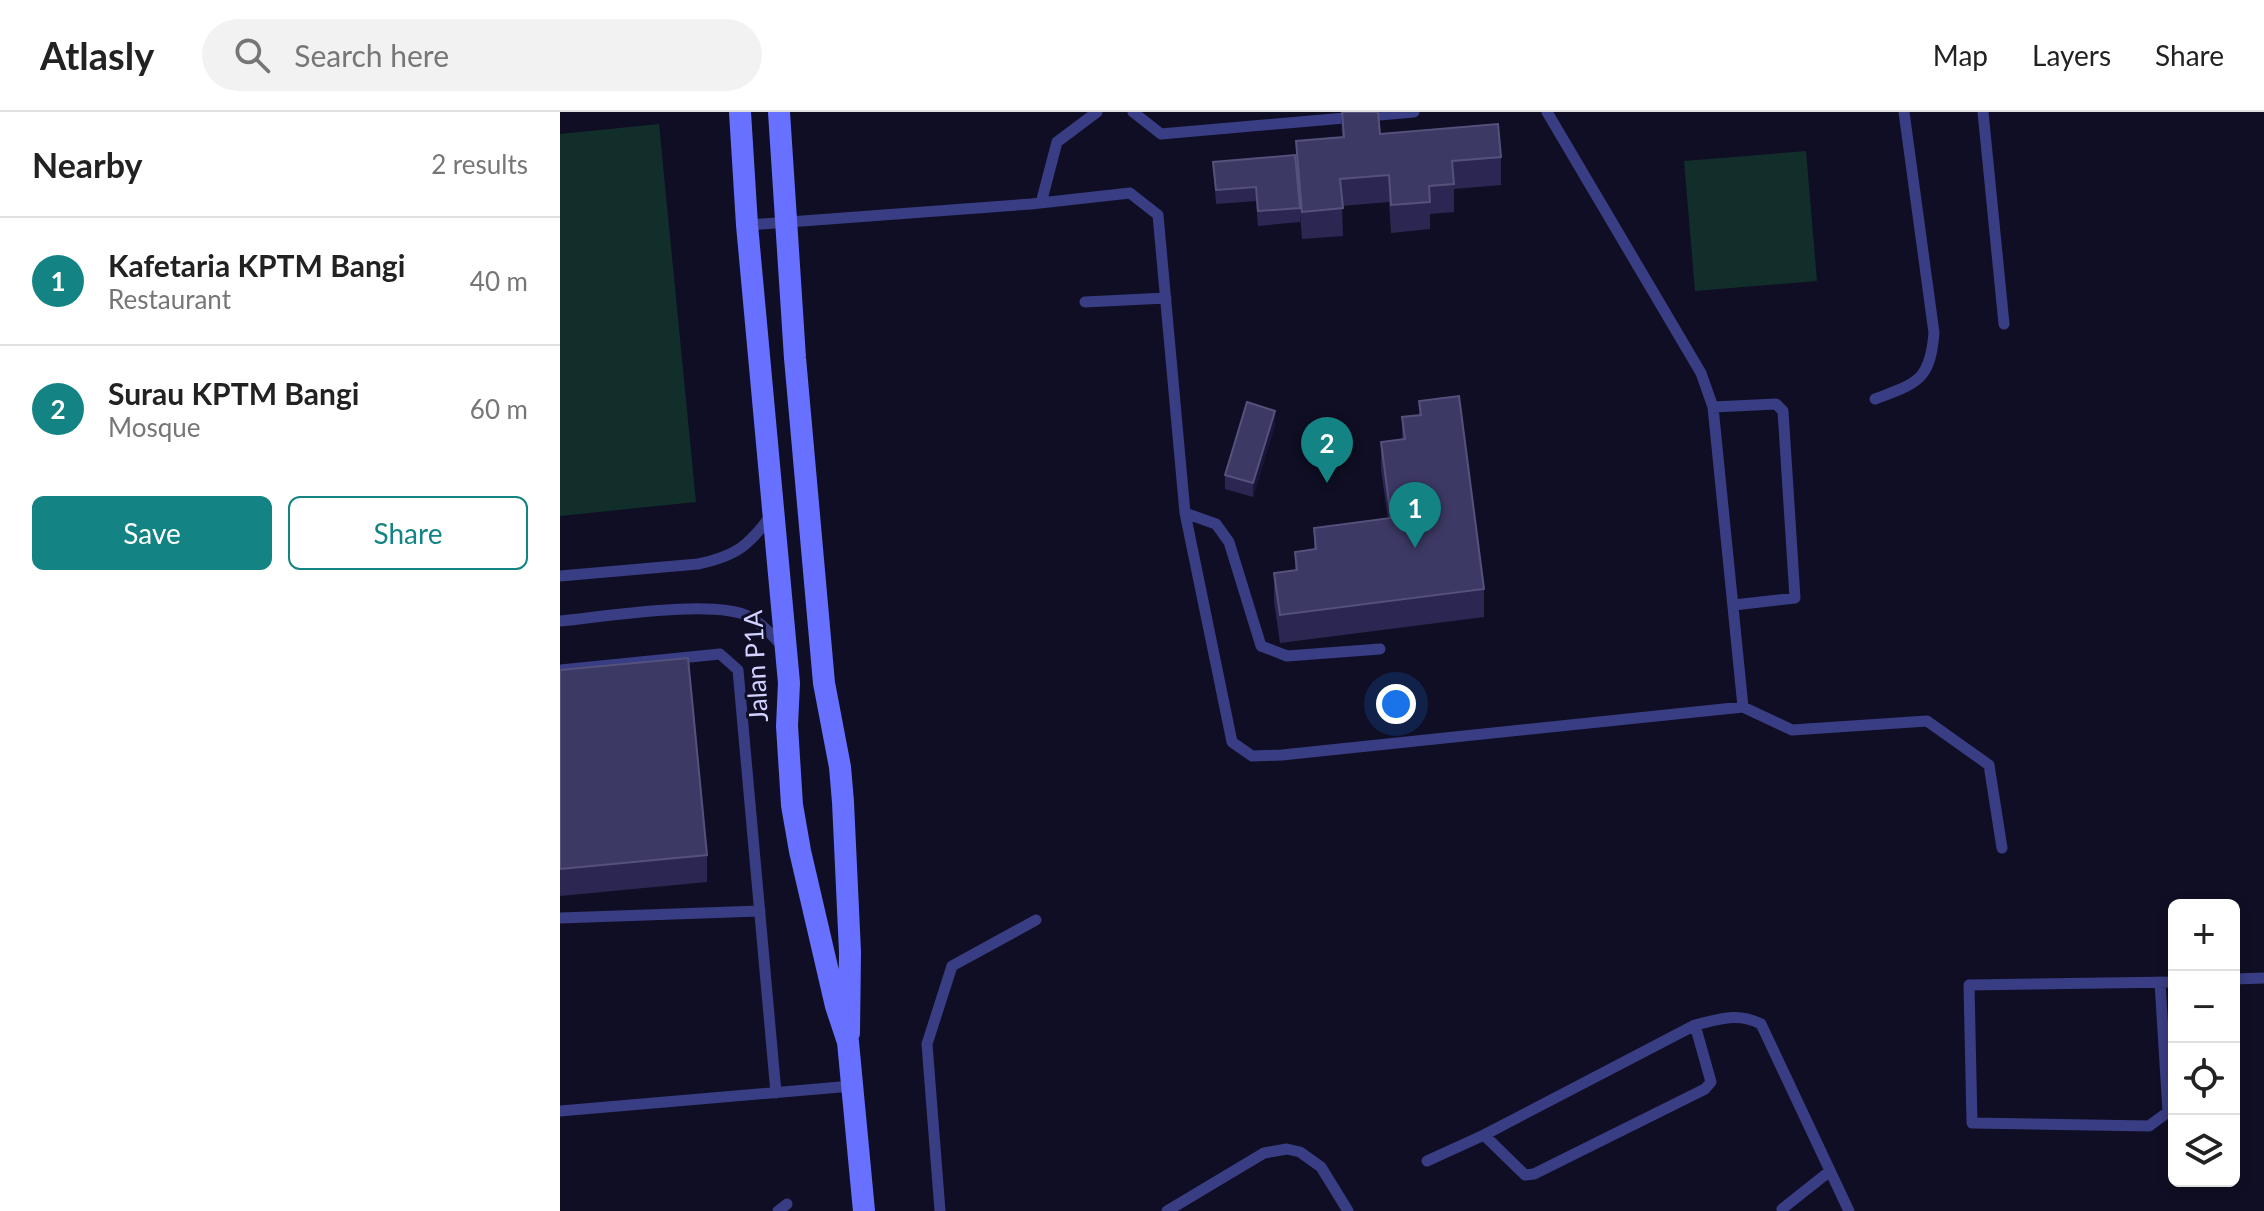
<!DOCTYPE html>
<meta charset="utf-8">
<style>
:root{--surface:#fff;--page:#f2f2f2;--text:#222;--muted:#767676;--line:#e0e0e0;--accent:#138384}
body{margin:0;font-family:Lato,sans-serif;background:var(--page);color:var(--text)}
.controls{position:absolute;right:24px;bottom:24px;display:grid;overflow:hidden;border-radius:12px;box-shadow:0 4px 12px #0003}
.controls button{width:72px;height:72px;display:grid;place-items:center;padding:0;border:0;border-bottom:2px solid var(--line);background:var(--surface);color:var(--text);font:40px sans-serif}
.you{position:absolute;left:836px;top:592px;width:28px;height:28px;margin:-20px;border:6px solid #fff;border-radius:50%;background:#1a73e8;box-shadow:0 0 0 12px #1a73e833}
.badge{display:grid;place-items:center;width:52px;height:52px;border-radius:50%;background:var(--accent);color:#fff;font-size:26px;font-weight:700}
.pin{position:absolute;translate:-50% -66px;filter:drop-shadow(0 2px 4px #0008)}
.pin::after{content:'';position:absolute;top:42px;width:28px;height:24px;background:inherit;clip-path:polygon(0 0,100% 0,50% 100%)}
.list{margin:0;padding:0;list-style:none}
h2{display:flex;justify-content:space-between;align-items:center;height:104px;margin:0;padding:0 32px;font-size:34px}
h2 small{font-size:26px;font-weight:400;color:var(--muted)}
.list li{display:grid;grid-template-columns:52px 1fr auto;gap:24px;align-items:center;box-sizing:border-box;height:128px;padding:0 32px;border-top:2px solid var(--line)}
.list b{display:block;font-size:30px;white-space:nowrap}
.list p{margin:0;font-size:26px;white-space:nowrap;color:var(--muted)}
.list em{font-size:26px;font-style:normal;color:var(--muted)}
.actions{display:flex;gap:16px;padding:24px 32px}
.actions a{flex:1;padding:18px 0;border:2px solid var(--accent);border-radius:12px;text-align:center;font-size:28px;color:var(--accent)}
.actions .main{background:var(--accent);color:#fff}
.icon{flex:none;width:44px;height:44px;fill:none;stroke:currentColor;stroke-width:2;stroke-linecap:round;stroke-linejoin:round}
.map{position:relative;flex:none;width:1704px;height:1099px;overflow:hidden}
header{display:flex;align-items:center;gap:48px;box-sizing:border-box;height:112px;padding:0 40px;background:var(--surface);border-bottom:2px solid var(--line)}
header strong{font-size:38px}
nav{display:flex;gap:44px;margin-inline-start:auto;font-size:28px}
.search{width:560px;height:72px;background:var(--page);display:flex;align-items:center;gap:20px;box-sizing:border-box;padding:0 28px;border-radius:44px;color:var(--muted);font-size:30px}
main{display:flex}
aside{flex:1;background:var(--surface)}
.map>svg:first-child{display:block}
</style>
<header>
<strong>Atlasly</strong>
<div class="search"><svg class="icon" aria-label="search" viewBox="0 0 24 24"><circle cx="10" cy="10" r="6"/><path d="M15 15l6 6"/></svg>Search here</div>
<nav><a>Map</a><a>Layers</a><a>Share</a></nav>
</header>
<main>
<aside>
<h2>Nearby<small>2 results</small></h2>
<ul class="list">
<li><span class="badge">1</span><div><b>Kafetaria KPTM Bangi</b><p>Restaurant</p></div><em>40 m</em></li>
<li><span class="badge">2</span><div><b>Surau KPTM Bangi</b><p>Mosque</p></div><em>60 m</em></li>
</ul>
<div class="actions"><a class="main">Save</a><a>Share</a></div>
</aside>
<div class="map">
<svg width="1704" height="1099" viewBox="0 0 1704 1099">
<rect width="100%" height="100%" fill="#100e24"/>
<path fill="#112e2a" d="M99,12L136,390L0,404V22Z
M1246,39L1257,169L1135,179L1124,49Z"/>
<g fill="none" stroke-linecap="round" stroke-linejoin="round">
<path stroke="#393d83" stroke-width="11" d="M573,0L601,22L854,0
M987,0L1141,261L1153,295L1183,595
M1423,0L1444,212
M481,91L497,30L537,0
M187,113L471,92L570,81L598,103L625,401L672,630L692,644L722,643L1183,595L1232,618L1367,609L1429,653L1442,736
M525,190L606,186
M1315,287C1357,271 1370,269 1374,221L1344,0
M1153,295L1216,292L1223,299L1235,486L1174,493
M625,401L656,412L669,430L701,534L727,544L820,537
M0,464L138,452C176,444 189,434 212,402
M0,509C42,505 156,486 190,505C202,512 212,523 222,534
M0,558L160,542L178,558L216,981
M0,806L200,799
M1674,867L1704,866
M1600,870L1608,1000L1589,1014L1412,1011L1409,873L1614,870
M0,999L292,974
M924,1023L965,1063L974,1062L1145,977L1151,970L1135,913
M867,1049L924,1023L1135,913C1160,907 1178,900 1201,912L1289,1099
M218,1099L227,1092
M380,1099L367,932L392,854L476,808
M607,1099L704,1041L727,1037L740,1040L761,1055L788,1099
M1223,1099L1222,1097L1270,1059"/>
<path stroke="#6871ff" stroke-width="22" d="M180,0L187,113L229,571L227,614L232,693L240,739L276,894L288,930L304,1099
M219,0L235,246L264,571L280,655L283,690L290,840L289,921"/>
</g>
<path fill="#2c2752" d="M781,0H818L820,22L941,45V73L894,77V100L870,102V117L831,121L829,90L782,94L783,124L742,127L740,101V110L698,114L696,89L656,92L653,50L736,52V29L782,25Z
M859,289L924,477V505L720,531L714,489V461L735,459V440L754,438V416L828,407L821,357V330L842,327V305L859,303Z
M715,313L693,385L665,377V363Z
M0,558L147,743V770L0,784Z"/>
<path fill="#191538" d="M715,299V313L693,385V371Z"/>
<path fill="#3d3965" stroke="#55517d" stroke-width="2" d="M782,0H818L820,22L938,12L941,45L892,49L894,72L869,74L870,90L831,93L829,63L780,67L783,96L742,100L736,29L784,25Z
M735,43L740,96L698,99L696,75L656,78L653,50Z
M899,284L924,477L720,503L714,461L737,458L735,440L756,437L754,416L831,406L821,330L845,327L842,305L861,303L859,289Z
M687,290L715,299L693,371L665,363Z
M128,546L147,743L0,757V558Z"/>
<g text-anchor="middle" stroke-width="6" stroke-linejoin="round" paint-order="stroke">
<g font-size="26" fill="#d2d1ff" stroke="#100e24">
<text transform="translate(196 554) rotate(-93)" y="9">Jalan P1A</text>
</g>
</g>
</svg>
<div class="controls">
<button>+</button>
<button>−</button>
<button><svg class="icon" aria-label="locate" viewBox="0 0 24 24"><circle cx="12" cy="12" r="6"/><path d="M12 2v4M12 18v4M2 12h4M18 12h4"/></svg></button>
<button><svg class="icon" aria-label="layers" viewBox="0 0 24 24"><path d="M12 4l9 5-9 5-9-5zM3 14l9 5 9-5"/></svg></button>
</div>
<div class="you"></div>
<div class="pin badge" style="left:855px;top:436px">1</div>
<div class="pin badge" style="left:767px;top:371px">2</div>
</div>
</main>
